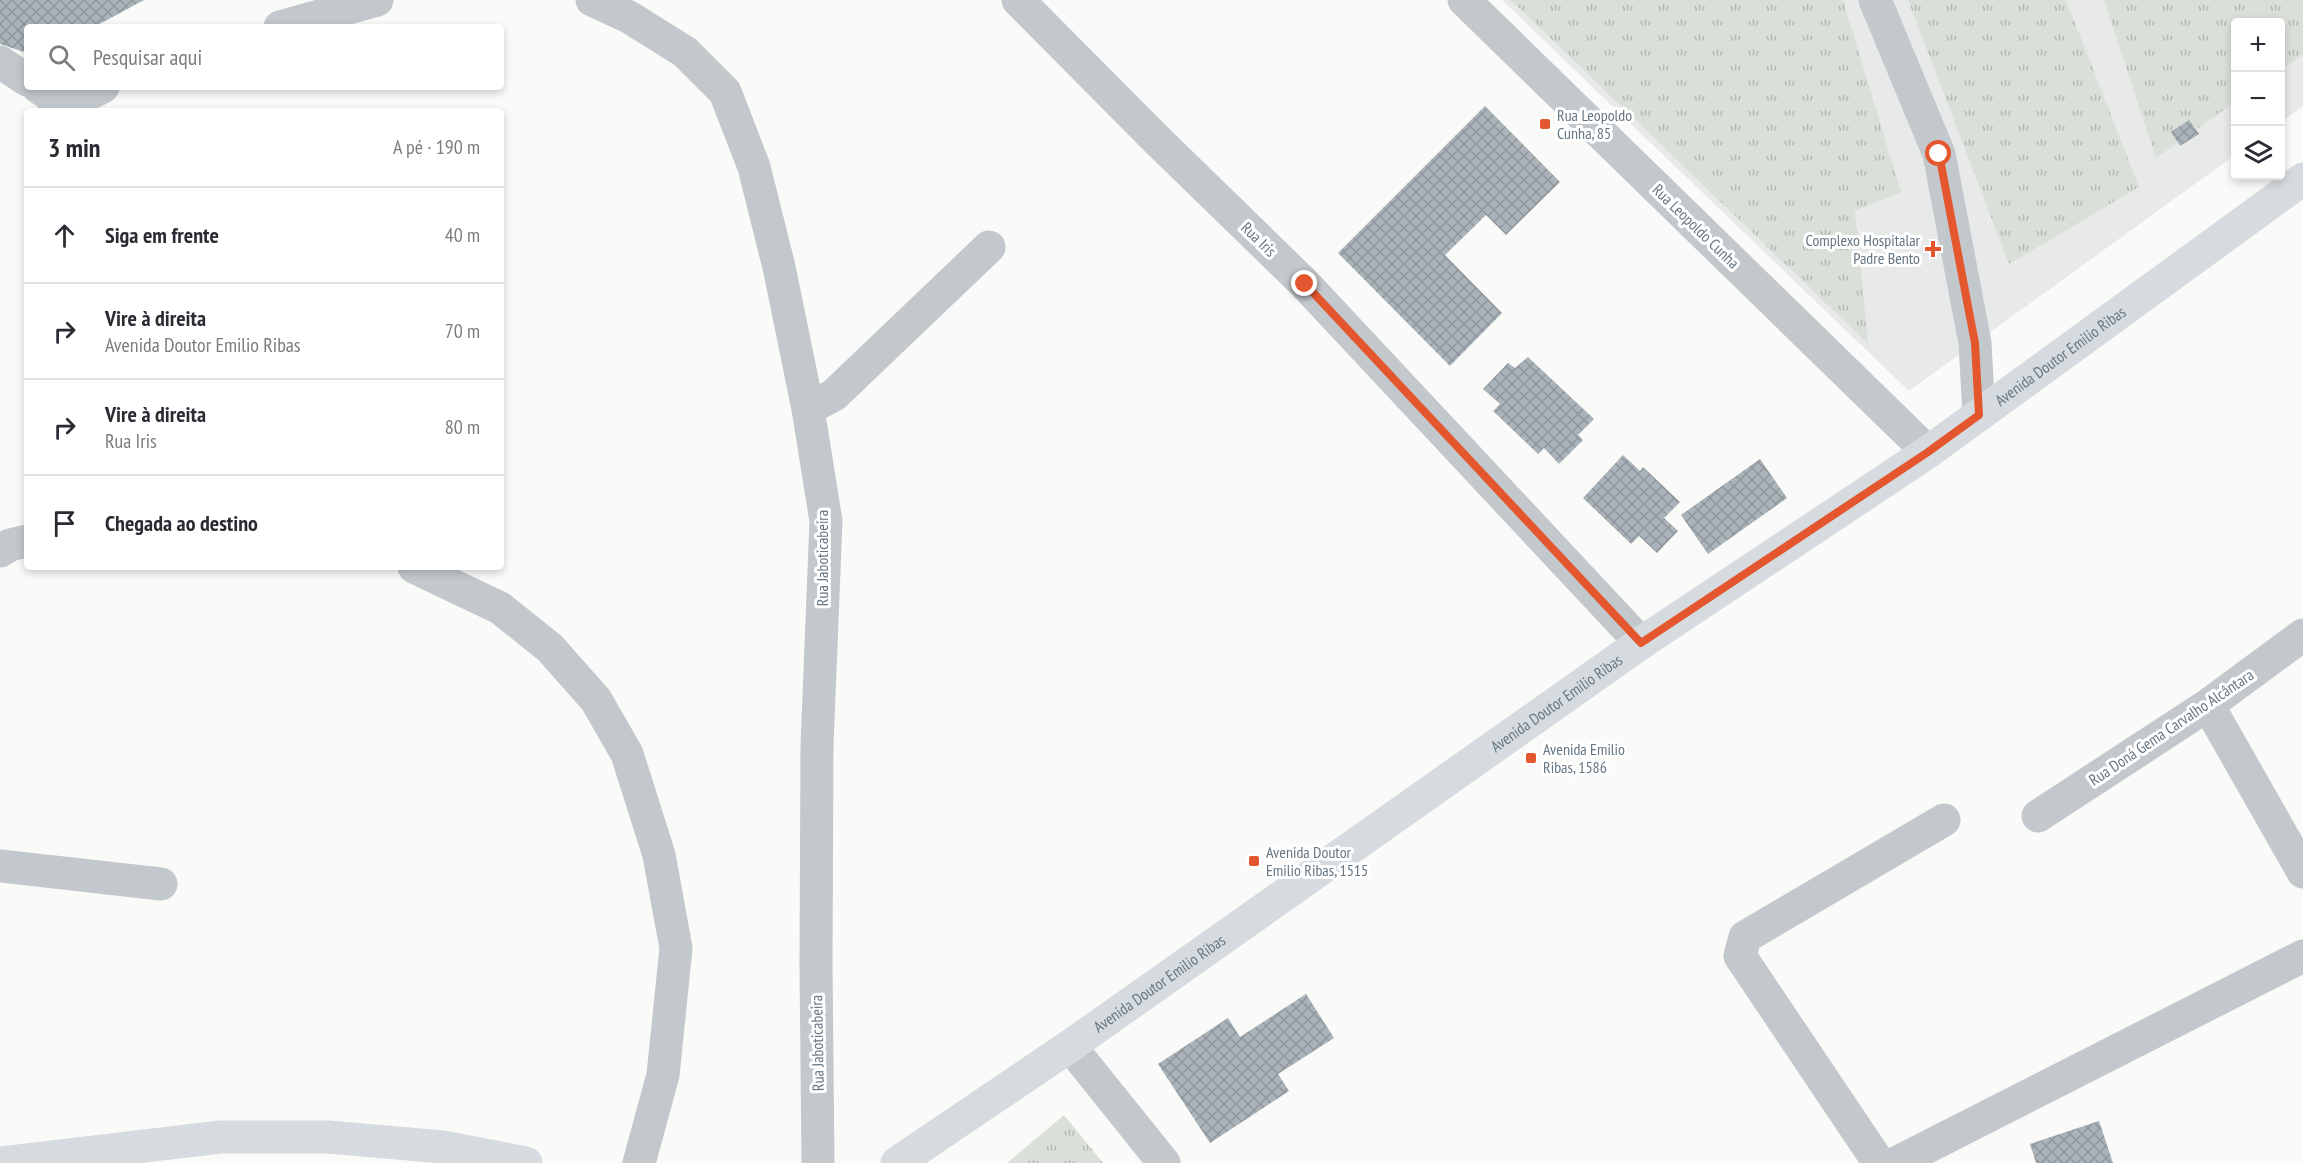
<!DOCTYPE html>
<html lang="pt">
<meta charset="utf-8">
<style>
:root{--surface:#fff;--page:#f2f2f3;--text:#2b2b33;--muted:#7c7c81;--line:#e1e1e2}
body{margin:0;font-family:"PT Sans Narrow",sans-serif;background:var(--page);color:var(--text)}
.controls{position:absolute;right:18px;top:18px;display:grid;overflow:hidden;border-radius:6px;box-shadow:0 3px 9px #0003}
.controls button{width:54px;height:54px;display:grid;place-items:center;padding:0;border:0;border-bottom:2px solid var(--line);background:var(--surface);color:var(--text);font:30px sans-serif}
.stop{position:absolute;width:18px;height:18px;margin:-14px;border:4px solid #e4572e;border-radius:50%;background:#fff}
.stop.end{background:#e4572e;border-color:#fff;box-shadow:0 2px 6px #0008}
.list{margin:0;padding:0;list-style:none}
h2{display:flex;justify-content:space-between;align-items:center;height:78px;margin:0;padding:0 24px;font-size:26px}
h2 small{font-size:20px;font-weight:400;color:var(--muted)}
.list li{display:grid;grid-template-columns:39px 1fr auto;gap:18px;align-items:center;box-sizing:border-box;height:96px;padding:0 24px;border-top:2px solid var(--line)}
.list b{display:block;font-size:22px;white-space:nowrap}
.list p{margin:0;font-size:20px;white-space:nowrap;color:var(--muted)}
.list em{font-size:20px;font-style:normal;color:var(--muted)}
.icon{flex:none;width:33px;height:33px;fill:none;stroke:currentColor;stroke-width:2;stroke-linecap:round;stroke-linejoin:round}
.map{position:relative;flex:none;width:2303px;height:1163px;overflow:hidden}
.search{position:absolute;background:var(--surface);box-shadow:0 3px 9px #0003;left:24px;top:24px;width:480px;height:66px;display:flex;align-items:center;gap:15px;box-sizing:border-box;padding:0 21px;border-radius:6px;color:var(--muted);font-size:22px}
.panel{position:absolute;background:var(--surface);box-shadow:0 3px 9px #0003;left:24px;top:108px;width:480px;height:462px;border-radius:6px}
.map>svg:first-child{display:block}
</style>
<div class="map">
<svg width="2303" height="1163" viewBox="0 0 2303 1163">
<defs>
<pattern id="grass-tufts" width="24" height="20" patternUnits="userSpaceOnUse" patternTransform="scale(1.5)"><rect width="24" height="20" fill="#dadfd7"/><path d="M3 7l-1-3M5 7V3M7 7l1-3M15 17l-1-3M17 17v-4M19 17l1-3" fill="none" stroke="#b4b9b4"/></pattern>
<pattern id="building-cross-hatch" width="8" height="8" patternUnits="userSpaceOnUse" patternTransform="scale(1.5)"><rect width="8" height="8" fill="#aab3b9"/><path d="M0 0l8 8M0 8l8-8" fill="none" stroke="#8e969c"/></pattern>
</defs>
<rect width="100%" height="100%" fill="#fafaf8"/>
<path fill="#e8e9e9" d="M1502,0H2303V106L2281,122L2280,22H2236L2235,155L1909,391Z"/>
<path fill="url(#grass-tufts)" d="M1511,0H1843L1901,192L1855,211L1868,344Z
M1908,0H2066L2139,187L2009,264Z
M2104,0H2303V55L2281,70L2280,22H2236L2235,102L2156,158Z
M1064,1115L1103,1163H1007Z"/>
<path fill="url(#building-cross-hatch)" d="M0,0H144L94,27H27V53L0,44Z
M1485,106L1560,182L1506,235L1486,215L1445,255L1502,313L1450,366L1338,253Z
M2189,120L2199,134L2180,146L2171,132Z
M1528,357L1594,419L1578,435L1583,440L1559,464L1544,448L1538,454L1493,411L1500,404L1483,389L1508,363L1515,368Z
M1623,455L1640,471L1643,467L1680,502L1664,518L1678,531L1657,553L1639,536L1631,544L1583,498Z
M1760,459L1787,498L1708,554L1681,515Z
M1306,994L1334,1038L1278,1074L1289,1091L1210,1143L1158,1064L1228,1018L1240,1037Z
M2099,1121L2113,1163H2036L2030,1144Z"/>
<g fill="none" stroke-linecap="round" stroke-linejoin="round">
<path stroke="#c3c8cc" stroke-width="33" d="M592,0L629,17L685,52L725,92L754,167L779,267L808,409L826,521L817,745L816,965L818,1163
M1018,0L1157,140L1305,284L1641,643
M1464,0L1928,452
M1875,0L1939,154L1975,343L1979,415
M280,27L377,0
M0,62L27,80
M38,87L47,93L64,111
M61,108L103,87
M808,409L834,395L989,247
M0,551L10,545L27,541
M414,567L500,608L550,648L596,700L627,754L659,855L676,948L663,1075L639,1163
M2208,705L2303,872
M2038,816L2208,705L2303,635
M0,866L161,884
M1070,1046L1164,1163
M1879,1163L1740,956L1745,937L1944,820
M1896,1163L2303,956"/>
<g stroke="#d6dbdf" stroke-width="33">
<path d="M0,1163L221,1137H328L443,1147L526,1163"/>
<path id="s1" d="M897,1163L1070,1046L1641,643L1928,452L2303,179"/>
</g>
</g>
<g fill="none" stroke-linecap="round" stroke-linejoin="round">
<path stroke="#e4572e" stroke-width="8" d="M1305,284L1641,643L1928,452L1979,415L1975,343L1939,154"/>
</g>
<g fill="#e4572e" stroke="#fff" stroke-width="2">
<rect x="1539" y="118" width="12" height="12" rx="3"/>
<path d="M1930 240h6v6h6v6h-6v6h-6v-6h-6v-6h6z"/>
<rect x="1525" y="752" width="12" height="12" rx="3"/>
<rect x="1248" y="855" width="12" height="12" rx="3"/>
</g>
<g text-anchor="middle" stroke-width="6" stroke-linejoin="round" paint-order="stroke">
<g font-size="16" fill="#657683" stroke="#fff" text-anchor="start">
<text x="1557" y="121">Rua Leopoldo<tspan x="1557" dy="18">Cunha, 85</tspan></text>
<text x="1920" y="246" text-anchor="end">Complexo Hospitalar<tspan x="1920" dy="18">Padre Bento</tspan></text>
<text x="1543" y="755">Avenida Emilio<tspan x="1543" dy="18">Ribas, 1586</tspan></text>
<text x="1266" y="858">Avenida Doutor<tspan x="1266" dy="18">Emilio Ribas, 1515</tspan></text>
</g>
<g font-size="16" fill="#657683" stroke="#fff">
<text transform="translate(1696 226) rotate(44)" y="6">Rua Leopoldo Cunha</text>
<text transform="translate(1259 239) rotate(44)" y="6">Rua Iris</text>
<text dy="6" stroke="none"><textPath href="#s1" startOffset="1416">Avenida Doutor Emilio Ribas</textPath></text>
<text transform="translate(822 558) rotate(-90)" y="6">Rua Jaboticabeira</text>
<text dy="6" stroke="none"><textPath href="#s1" startOffset="804">Avenida Doutor Emilio Ribas</textPath></text>
<text transform="translate(2171 727) rotate(-34)" y="6">Rua Doná Gema Carvalho Alcântara</text>
<text dy="6" stroke="none"><textPath href="#s1" startOffset="318">Avenida Doutor Emilio Ribas</textPath></text>
<text transform="translate(817 1043) rotate(-91)" y="6">Rua Jaboticabeira</text>
</g>
</g>
</svg>
<div class="controls">
<button>+</button>
<button>−</button>
<button><svg class="icon" aria-label="layers" viewBox="0 0 24 24"><path d="M12 4l9 5-9 5-9-5zM3 14l9 5 9-5"/></svg></button>
</div>
<div class="stop" style="left:1939px;top:154px"></div>
<div class="stop end" style="left:1305px;top:284px"></div>
<div class="search"><svg class="icon" aria-label="search" viewBox="0 0 24 24"><circle cx="10" cy="10" r="6"/><path d="M15 15l6 6"/></svg>Pesquisar aqui</div>
<section class="panel">
<h2>3 min<small>A pé · 190 m</small></h2>
<ul class="list">
<li><svg class="icon" aria-label="ahead" viewBox="0 0 24 24"><path d="M12 20V5M6 11l6-6 6 6"/></svg><div><b>Siga em frente</b></div><em>40 m</em></li>
<li><svg class="icon" aria-label="right" viewBox="0 0 24 24"><path d="M7 20v-9h11M14 6l5 5-5 5"/></svg><div><b>Vire à direita</b><p>Avenida Doutor Emilio Ribas</p></div><em>70 m</em></li>
<li><svg class="icon" aria-label="right" viewBox="0 0 24 24"><path d="M7 20v-9h11M14 6l5 5-5 5"/></svg><div><b>Vire à direita</b><p>Rua Iris</p></div><em>80 m</em></li>
<li><svg class="icon" aria-label="arrive" viewBox="0 0 24 24"><path d="M6 21V4h12l-3 4 3 4H6"/></svg><div><b>Chegada ao destino</b></div></li>
</ul>
</section>
</div>
